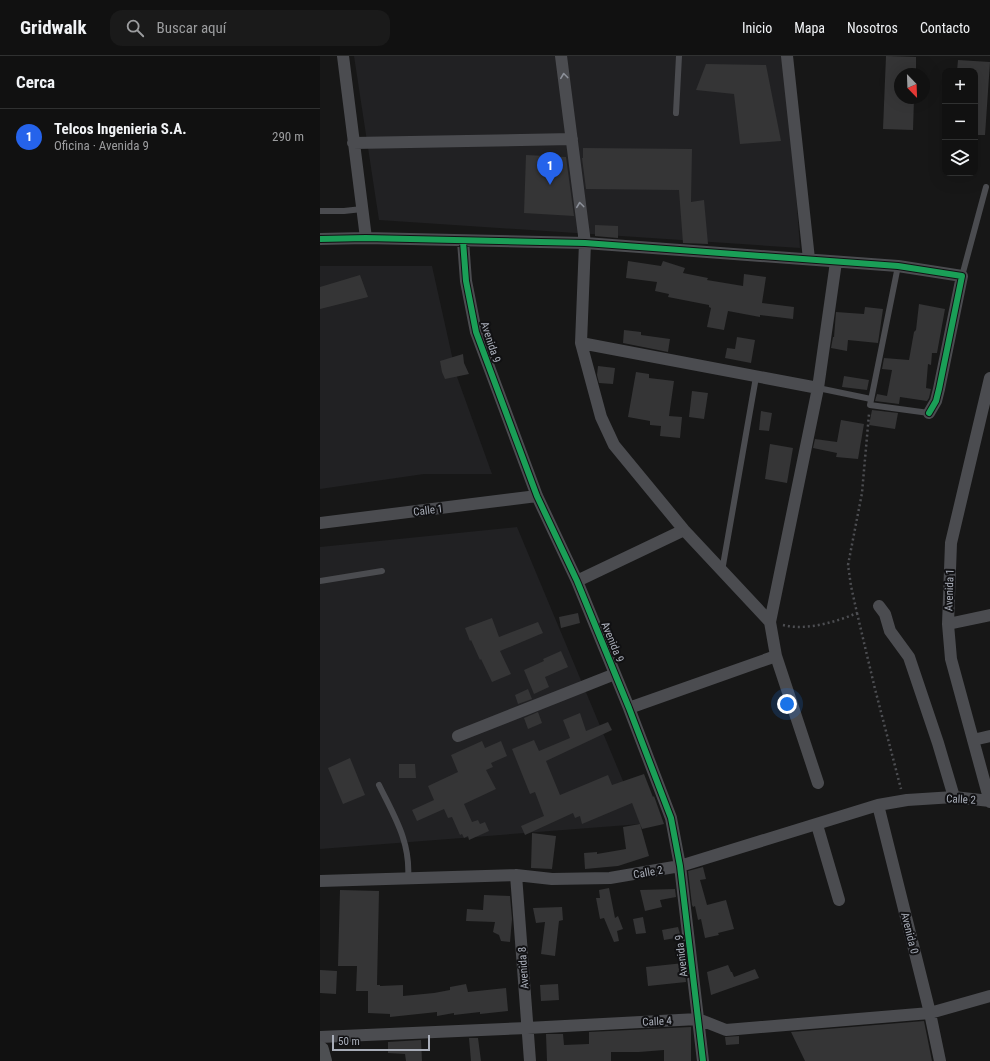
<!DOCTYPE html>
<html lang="es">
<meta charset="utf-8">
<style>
:root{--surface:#111;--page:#1a1a1a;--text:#f1f3f6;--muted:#9c9d9f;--line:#303131;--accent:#2563eb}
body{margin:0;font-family:"Roboto Condensed",sans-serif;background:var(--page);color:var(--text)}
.controls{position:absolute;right:12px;top:12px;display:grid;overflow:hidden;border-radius:8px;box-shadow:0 4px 16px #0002}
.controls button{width:36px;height:36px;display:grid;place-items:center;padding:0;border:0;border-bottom:1px solid var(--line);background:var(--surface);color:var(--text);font:20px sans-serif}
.compass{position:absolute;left:574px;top:12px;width:36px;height:36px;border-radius:50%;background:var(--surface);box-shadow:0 4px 16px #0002;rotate:157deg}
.scale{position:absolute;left:12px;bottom:10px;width:98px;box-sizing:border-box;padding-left:4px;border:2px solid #a8adb8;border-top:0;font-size:11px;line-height:14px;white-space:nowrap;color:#a8adb8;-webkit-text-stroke:3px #111113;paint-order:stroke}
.you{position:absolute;left:467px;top:648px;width:14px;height:14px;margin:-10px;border:3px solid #fff;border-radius:50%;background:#1a73e8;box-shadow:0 0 0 6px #1a73e833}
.badge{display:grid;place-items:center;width:26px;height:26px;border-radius:50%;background:var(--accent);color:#fff;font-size:13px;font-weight:700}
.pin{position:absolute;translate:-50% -33px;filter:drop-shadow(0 1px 2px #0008)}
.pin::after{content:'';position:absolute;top:21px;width:14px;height:12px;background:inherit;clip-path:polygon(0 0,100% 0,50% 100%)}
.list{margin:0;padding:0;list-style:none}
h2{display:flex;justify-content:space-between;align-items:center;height:52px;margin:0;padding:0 16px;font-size:17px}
h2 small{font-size:13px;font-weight:400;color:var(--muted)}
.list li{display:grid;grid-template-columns:26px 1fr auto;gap:12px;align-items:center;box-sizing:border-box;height:56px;padding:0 16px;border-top:1px solid var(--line)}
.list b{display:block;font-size:15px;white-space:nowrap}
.list p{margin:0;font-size:13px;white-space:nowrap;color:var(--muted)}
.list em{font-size:13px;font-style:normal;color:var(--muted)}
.icon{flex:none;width:22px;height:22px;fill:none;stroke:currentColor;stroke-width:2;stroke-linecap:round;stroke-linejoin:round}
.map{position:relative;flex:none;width:670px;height:1005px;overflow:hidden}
header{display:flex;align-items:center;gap:24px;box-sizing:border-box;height:56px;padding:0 20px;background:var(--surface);border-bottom:1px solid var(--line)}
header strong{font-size:19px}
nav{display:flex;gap:22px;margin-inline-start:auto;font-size:14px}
.search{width:280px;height:36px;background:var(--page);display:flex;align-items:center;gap:10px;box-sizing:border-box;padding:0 14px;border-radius:12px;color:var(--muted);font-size:15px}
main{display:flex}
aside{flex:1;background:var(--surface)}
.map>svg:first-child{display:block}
</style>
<header>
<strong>Gridwalk</strong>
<div class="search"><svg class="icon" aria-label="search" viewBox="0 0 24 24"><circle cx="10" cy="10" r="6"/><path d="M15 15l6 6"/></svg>Buscar aquí</div>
<nav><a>Inicio</a><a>Mapa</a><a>Nosotros</a><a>Contacto</a></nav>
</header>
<main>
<aside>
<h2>Cerca<small></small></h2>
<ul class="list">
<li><span class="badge">1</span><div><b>Telcos Ingenieria S.A.</b><p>Oficina · Avenida 9</p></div><em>290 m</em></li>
</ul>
</aside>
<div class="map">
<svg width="670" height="1005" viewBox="0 0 670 1005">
<rect width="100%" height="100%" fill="#171717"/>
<path fill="#212123" d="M34,0H466L480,192L59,164Z
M0,210H112L136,318L172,418H104L0,433Z
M197,471L321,768L0,793V491Z"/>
<path fill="#353536" d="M566,0L596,1V18H580V42H594L593,74L563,73Z
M638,4L670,6L665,79H655V15H637Z
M386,8L446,9L461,85L420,88L414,38L376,34Z
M263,92L372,93L371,146L384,144L388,188L363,187L359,134L266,133L262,102H263Z
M206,99L246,101L254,160L204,157Z
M275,169L298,170V182L275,180Z
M308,205L341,210L343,205L365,212L363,217L388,222L387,224L423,230L424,218L446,221L442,247L474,251L473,263L440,259V261L408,255L404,274L387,271L391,252L389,251V249L348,241L349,238L335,235L337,226L306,222Z
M40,219L48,241L0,253V231Z
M599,248L625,253L617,297H612L611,309L608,308L606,332L611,333L609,342L607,345L580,341L579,348L555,345L557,338L567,340L572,314L562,313L564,302L589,304L594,276L596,274Z
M545,251L563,253L558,287L528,284L527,295L511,292L513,281H514L516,256L544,258Z
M304,274L321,276V279L350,283L348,296L303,287Z
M417,281L435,284L431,307L405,302L407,292L415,293Z
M143,298L144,307L149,318L125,323L122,316L120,305Z
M278,310L295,312L293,328L279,327L277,319Z
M316,316L329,318V322L354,325L349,360L362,361L360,382L340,380L341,370L330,369V365L308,361Z
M524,320L549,324L547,334L522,331Z
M372,335L388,337L384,363L369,361Z
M552,354L578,357L575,373L549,369Z
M441,355L452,357L449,375L439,374Z
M521,364L544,368L538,403L516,401L517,397L493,392L495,383L517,386Z
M450,388L473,392L467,427L445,423Z
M258,557L260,567L241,572L239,561Z
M172,562L179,581L218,566L223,577L180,595L191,618L172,626L161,603L160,604L151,584L150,585L145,572Z
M241,595L248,611L225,621L229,631L214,638L204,614L224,605L223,603Z
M208,633L212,643L198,648L195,639Z
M218,656L222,667L208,673L204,662Z
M260,657L266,675L288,666L292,674L226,705L240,739L288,719L292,729L324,718L333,741L334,740L344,768L322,773L312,747L262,768L260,760L255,762L253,757L205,779L201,770L224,760L215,736L210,738L192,693L214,684L219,695L250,682L243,664Z
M162,685L165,692L181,685L187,700L171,707L173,711L166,714L176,733L144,748L152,766L158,764L160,768L165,766L169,775L149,784L148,780L144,782L142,778L140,779L132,761L128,762L124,753L97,765L92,754L114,744L108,730L138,716L131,699Z
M30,702L45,739L23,748L8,712Z
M79,708H95L96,722H79Z
M320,768L329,800L298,810L265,813L264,797L277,796V798L306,793L303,771Z
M212,777L236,780L232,813L211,812Z
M383,811L386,823L380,824L387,849L406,844L414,873L398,877L399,879L385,882L381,863L378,864L375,850L373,851L372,849L368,815Z
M289,832L295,862L298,860L303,873L297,875L299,885L294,886L284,862L280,863L276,842H280L279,834Z
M355,833L356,841L340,844L342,851L325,855L320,834Z
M20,834L59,835L57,929H60V930L83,929V940L114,937L130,934V931L146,928L148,936L186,932L188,955L160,958V956L134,959V957L117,960V956L70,961V958L48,957V935H36L37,910H18Z
M164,839L190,840L192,863L190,886L181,885L179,879L173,876L175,866L146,865L147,853L163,854Z
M242,851L243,864L239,865L235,900L221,898L225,866L216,867L213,852Z
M323,861L326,877L316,878L313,863Z
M358,871L361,881L344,884L342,874Z
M364,907L366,926L328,930L326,911Z
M408,909L411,916H412L414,921L435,913L439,922L391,939L387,916Z
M0,914L17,915L16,938L0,937Z
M238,928L239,944L221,945L220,929Z
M604,965L612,1005H485L471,976Z
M371,971V1005H344V994L319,996H291V1005H227L226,978H243L244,989L269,988V976Z
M419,980V988L406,989L405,981Z
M149,982H158L161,1005H151Z
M101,984L102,1005H86L85,998L68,997V986Z"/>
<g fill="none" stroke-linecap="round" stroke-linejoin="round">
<path stroke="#4d4e52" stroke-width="2.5" stroke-dasharray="2 3" stroke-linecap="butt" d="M537,557L555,633L581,733
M463,569C486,575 516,566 537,557L531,530L528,509L542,437L549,358"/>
<path stroke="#4b4c50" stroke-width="6" d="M356,57L359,0
M0,155H24L42,153
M578,210L550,349L609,357
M642,220L666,131
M498,332L551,343
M402,515L436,321
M0,525L62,515
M59,729C74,760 91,786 88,823"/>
<path stroke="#4b4c50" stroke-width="12" d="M23,0L46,182
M241,0L265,187L261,287L281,361L294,389L364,474L450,566
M467,0L489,203
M33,87L252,83
M0,183L46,182L265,187L578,210L642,220L619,333L616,345L609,357
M143,185L146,225L156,276L217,440L257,525L309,652L351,762L360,810L383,1005
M261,287L498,332
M670,322L631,487L628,568L631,603L670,746
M0,467L217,440
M257,525L364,474
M559,550L565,558L570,575L589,601L618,687L634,741
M628,568L670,559
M309,652L456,600
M138,680L295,618
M653,684L670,680
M498,727L456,600L450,566L498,332L516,206
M558,749L610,957L620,1005
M497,769L519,844
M196,819L210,1005
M0,825L196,819L232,823L290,822L360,810L558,749L587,744L634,741L670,745
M0,981L207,972L378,963L406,974L610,957L670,940"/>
<path stroke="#4d4f52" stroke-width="18" d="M0,994L3,1005"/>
<g stroke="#111113" stroke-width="8">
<path id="cycleway" d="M0,183L46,182L265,187L578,210L642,220L619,333L616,345L609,357
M143,185L146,225L156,276L217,440L257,525L309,652L351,762L360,810L383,1005"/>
</g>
<use href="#cycleway" stroke="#1a9f57" stroke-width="6"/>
</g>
<defs><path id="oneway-chevron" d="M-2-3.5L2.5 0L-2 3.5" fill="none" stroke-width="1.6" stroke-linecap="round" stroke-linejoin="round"/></defs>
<g stroke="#8c9099">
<use href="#oneway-chevron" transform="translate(244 20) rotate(-97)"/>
<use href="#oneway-chevron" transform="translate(260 149) rotate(-97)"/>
</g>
<g text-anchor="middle" stroke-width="4" stroke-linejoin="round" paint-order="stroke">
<g font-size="11" fill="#a8adb8" stroke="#111113">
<text transform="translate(171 286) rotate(72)" y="4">Avenida 9</text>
<text transform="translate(108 454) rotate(-7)" y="4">Calle 1</text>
<text transform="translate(629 534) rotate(-88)" y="4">Avenida 1</text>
<text transform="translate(293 586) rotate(68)" y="4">Avenida 9</text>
<text transform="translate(641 743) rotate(3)" y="4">Calle 2</text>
<text transform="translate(328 816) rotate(-10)" y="4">Calle 2</text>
<text transform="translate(590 877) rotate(76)" y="4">Avenida 0</text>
<text transform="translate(361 900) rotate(-97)" y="4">Avenida 9</text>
<text transform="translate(203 912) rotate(-94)" y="4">Avenida 8</text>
<text transform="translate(337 965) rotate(-3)" y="4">Calle 4</text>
</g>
</g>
</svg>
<div class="controls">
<button>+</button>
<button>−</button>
<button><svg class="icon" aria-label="layers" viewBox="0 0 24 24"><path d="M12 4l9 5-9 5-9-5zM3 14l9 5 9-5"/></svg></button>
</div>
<svg class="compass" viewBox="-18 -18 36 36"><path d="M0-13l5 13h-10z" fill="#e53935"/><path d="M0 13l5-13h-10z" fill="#9c9d9f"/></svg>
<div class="scale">50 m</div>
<div class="you"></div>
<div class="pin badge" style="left:230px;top:129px">1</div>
</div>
</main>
